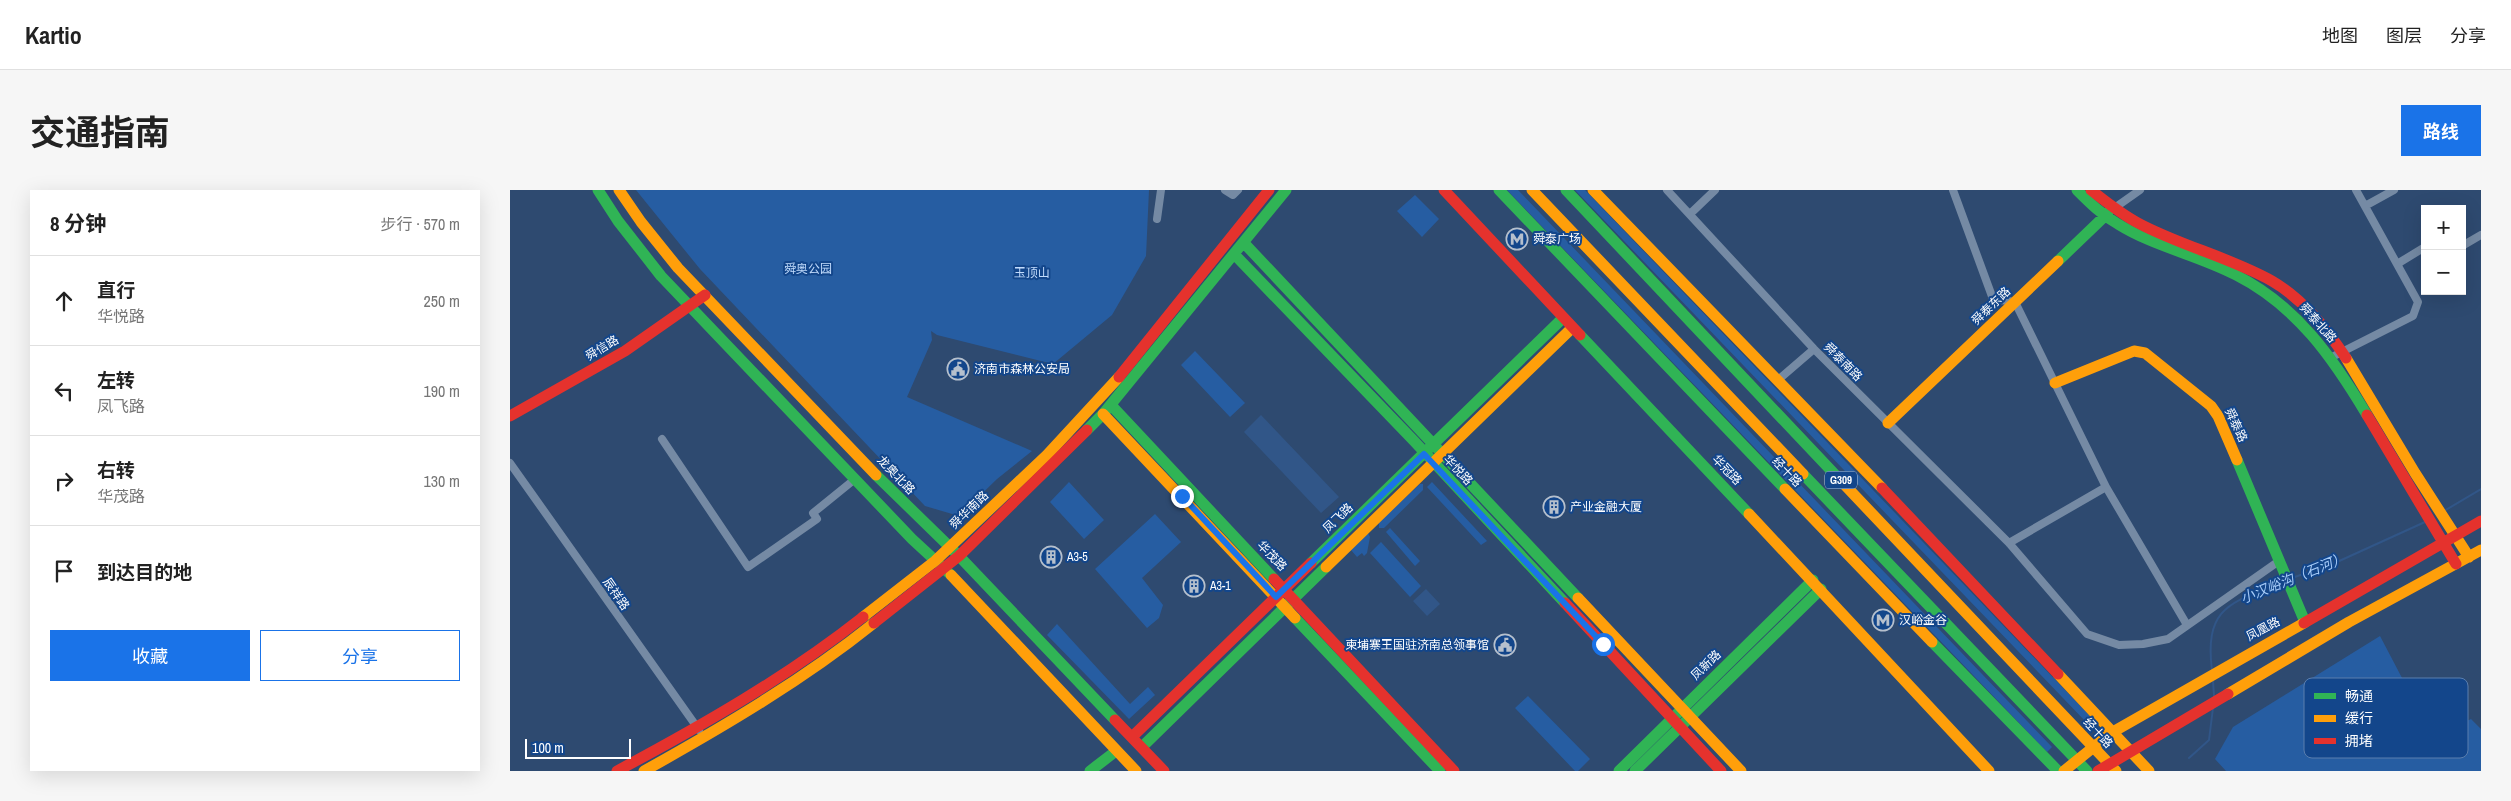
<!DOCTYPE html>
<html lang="zh">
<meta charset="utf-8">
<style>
:root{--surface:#fff;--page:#f6f6f6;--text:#222;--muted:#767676;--line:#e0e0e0;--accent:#1a73e8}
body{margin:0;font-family:"Archivo Narrow","Noto Sans SC",sans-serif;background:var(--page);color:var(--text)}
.controls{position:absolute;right:15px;top:15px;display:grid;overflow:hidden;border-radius:0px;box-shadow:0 5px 20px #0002}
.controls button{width:45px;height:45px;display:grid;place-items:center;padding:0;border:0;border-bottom:1px solid var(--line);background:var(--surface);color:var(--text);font:25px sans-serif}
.scale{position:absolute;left:15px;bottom:12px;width:106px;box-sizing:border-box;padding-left:5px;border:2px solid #fff;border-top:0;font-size:14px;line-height:18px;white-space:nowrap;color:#fff;-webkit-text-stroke:4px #13468b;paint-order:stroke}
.stop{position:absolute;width:15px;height:15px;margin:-11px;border:4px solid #1a73e8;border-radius:50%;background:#fff}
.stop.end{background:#1a73e8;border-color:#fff;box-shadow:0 1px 5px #0008}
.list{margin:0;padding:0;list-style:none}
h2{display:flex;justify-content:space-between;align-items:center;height:65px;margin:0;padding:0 20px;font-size:21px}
h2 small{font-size:16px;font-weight:400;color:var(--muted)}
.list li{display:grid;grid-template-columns:32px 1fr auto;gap:15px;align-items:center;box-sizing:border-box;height:90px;padding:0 20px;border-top:1px solid var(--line)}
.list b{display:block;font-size:19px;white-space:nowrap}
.list p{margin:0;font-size:16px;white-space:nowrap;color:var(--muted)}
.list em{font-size:16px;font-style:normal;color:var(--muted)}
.actions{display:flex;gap:10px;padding:15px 20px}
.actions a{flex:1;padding:11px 0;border:1px solid var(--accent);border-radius:0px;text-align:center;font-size:18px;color:var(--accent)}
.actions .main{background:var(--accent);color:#fff}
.icon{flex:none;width:28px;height:28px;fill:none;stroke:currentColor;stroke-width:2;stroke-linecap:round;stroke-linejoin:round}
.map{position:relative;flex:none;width:1971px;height:581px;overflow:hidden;border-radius:0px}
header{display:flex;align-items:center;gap:30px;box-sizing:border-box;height:70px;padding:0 25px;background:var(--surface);border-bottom:1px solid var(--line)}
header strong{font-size:24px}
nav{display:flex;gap:28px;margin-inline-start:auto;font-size:18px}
.intro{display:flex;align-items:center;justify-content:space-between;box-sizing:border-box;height:120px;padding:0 30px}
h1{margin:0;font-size:35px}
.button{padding:12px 22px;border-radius:0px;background:var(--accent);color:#fff;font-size:18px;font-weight:700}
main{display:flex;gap:30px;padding:0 30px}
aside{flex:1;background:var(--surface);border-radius:0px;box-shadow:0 5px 20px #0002}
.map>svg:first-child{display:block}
</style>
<header>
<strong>Kartio</strong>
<nav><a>地图</a><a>图层</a><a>分享</a></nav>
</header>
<div class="intro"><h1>交通指南</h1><a class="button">路线</a></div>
<main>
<aside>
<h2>8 分钟<small>步行 · 570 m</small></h2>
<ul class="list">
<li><svg class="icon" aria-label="ahead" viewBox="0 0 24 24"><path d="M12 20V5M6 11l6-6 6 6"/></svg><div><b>直行</b><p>华悦路</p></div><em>250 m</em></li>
<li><svg class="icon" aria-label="left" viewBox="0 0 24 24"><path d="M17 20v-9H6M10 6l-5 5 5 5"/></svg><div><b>左转</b><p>凤飞路</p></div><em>190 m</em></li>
<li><svg class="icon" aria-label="right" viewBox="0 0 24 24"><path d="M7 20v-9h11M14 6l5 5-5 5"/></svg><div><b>右转</b><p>华茂路</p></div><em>130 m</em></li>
<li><svg class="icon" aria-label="arrive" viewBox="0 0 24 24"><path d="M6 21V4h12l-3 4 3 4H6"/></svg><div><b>到达目的地</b></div></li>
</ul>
<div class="actions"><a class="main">收藏</a><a>分享</a></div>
</aside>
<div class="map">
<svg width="1971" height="581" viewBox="0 0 1971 581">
<rect width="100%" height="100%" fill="#2e4a70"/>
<path fill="#265da2" d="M126,0H639L636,66L602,125L543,174L427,145L421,141L422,150L397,207L522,261L487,289L449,326L415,316L190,79Z
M997,0H1008L1542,557L1537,562Z
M1065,0H1075L1581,527L1576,532Z
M905,5L929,29L912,47L887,21Z
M685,161L735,213L720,227L671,175Z
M559,292L594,330L574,349L540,312Z
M922,292L977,351L971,355L917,297Z
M910,294H913V300L874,338H869V332Z
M645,324L671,352L632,388L653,415L649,428L637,438L585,379Z
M880,338L910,371L905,376L876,342Z
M858,343L860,347L857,363L854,366L852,363L847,367L841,360Z
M871,352L911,396L900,407L860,363Z
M547,434L620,514L638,497L645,505L619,529L537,445Z
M1870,446L1923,547L1961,529L1971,539V581H1716L1705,569L1723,537Z
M1018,506L1080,569L1068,581H1065L1005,518Z"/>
<path fill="#315688" d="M751,225L829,307L811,323L734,242Z
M916,399L930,414L917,426L903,411Z"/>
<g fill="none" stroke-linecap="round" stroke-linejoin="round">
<path stroke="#315688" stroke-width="2" d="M1934,321L1971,299
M1782,388L1827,372L1915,332
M1702,481C1694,416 1721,413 1772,392
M1703,490L1704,506
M1679,568L1699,550L1703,518"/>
<path stroke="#758aa4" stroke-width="8" d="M715,0L723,5L728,0
M1157,0L1304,159L1499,353L1577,444L1609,455L1633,454L1658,449L1769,371
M1443,0L1483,109L1505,112L1596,297L1499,353
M1855,16L1884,0
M1603,19L1630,0
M1180,24L1205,0
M647,29L651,0
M1952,56L1971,45
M1887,74L1915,57
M1820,168L1903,126L1908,112L1846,0
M1268,190L1304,159
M152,249L238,377L307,329L303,323L345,289
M0,273L189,540
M1596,297L1677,435"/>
<path stroke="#30b455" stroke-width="11" d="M88,0L108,31L151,86L402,349L441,385
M989,0L1275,299
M1056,0L1332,292
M1567,0C1580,13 1592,25 1608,34C1645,57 1688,65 1726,85C1787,116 1823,168 1857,225
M734,53L1068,408
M724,64L904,251L1055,413
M1548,71L1598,23
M1070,145L1239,324
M601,215L764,389
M577,240L593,224L776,0
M1727,270L1795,432
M1293,284L1577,581
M366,285L449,366L605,530
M801,373L1053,128
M785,428L930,581
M1422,452L1548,581
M632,557L816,377
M580,581L606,561
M1109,581L1303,390
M1125,581L1311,399"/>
<path stroke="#ff9f0a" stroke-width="11" d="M109,0L131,32L168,78L366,285
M1022,0L1293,284
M1083,0L1372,298
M1836,168L1905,283L1959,367
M1545,193L1624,161L1635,163L1701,216L1708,226L1727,270
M593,224L785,428
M1378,233L1548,71
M1332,292L1606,581
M1275,299L1422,452
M1239,324L1479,581
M816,377L1062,138
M441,385L626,581
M1068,408L1231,581
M353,427L425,371L537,265L609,187
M1548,484L1639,581
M1718,504L1839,432L1971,360
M134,581C213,537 293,490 364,433
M1554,581L1601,543L1794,433"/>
<path stroke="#e5322d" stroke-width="11" d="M934,0L1070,145
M1581,0C1596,12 1611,24 1628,33C1671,56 1719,67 1762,91C1793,109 1816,138 1836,168
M609,187L759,0
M1857,225L1946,374
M0,226L115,161L195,105
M1372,298L1548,484
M764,389L944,581
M1055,413L1211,581
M364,433L449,366L577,240
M1794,433L1971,331
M605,530L654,581
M622,547L801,373
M107,581C193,535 277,487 353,427
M1588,581L1718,504"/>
</g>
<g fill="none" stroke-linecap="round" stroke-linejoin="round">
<path stroke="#1a73e8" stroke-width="6" d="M672,306L766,407L914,264L1093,454"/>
</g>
<defs>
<g id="metro-ring" transform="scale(1.125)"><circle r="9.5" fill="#13468b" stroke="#b6c0cd" stroke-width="1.5"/><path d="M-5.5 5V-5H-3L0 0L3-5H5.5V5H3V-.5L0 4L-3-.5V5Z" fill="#b6c0cd"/></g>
<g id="civic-ring" transform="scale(1.125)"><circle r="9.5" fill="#13468b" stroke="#b6c0cd" stroke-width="1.5"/><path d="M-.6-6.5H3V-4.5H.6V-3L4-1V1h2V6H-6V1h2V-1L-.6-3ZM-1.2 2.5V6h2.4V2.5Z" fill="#b6c0cd"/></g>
<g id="building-ring" transform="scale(1.125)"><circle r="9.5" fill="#13468b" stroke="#b6c0cd" stroke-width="1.5"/><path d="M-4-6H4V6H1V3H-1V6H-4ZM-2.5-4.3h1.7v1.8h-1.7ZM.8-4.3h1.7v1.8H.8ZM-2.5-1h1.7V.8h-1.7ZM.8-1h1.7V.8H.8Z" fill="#b6c0cd"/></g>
</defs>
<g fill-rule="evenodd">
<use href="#metro-ring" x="1007" y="49"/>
<use href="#civic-ring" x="448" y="179"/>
<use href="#building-ring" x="1044" y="317"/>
<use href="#building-ring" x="541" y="367"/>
<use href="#building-ring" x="684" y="396"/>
<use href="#metro-ring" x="1373" y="430"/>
<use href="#civic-ring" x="995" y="455"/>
</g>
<g text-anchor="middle" stroke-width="4" stroke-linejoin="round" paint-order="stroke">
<rect fill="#13468b" stroke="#b8c8dc" stroke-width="1" x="1315" y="281.5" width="32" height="17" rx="4"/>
<g font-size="11" font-weight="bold" fill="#fff">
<text x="1331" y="294">G309</text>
</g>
<g font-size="12" fill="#fff" stroke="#13468b" text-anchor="start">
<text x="1023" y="53">舜泰广场</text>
<text x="464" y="183">济南市森林公安局</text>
<text x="1060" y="321">产业金融大厦</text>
<text x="557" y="371">A3-5</text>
<text x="700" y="400">A3-1</text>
<text x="1389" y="434">汉峪金谷</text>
<text x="979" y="459" text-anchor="end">柬埔寨王国驻济南总领事馆</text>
</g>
<g font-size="12" fill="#c1dbfc" stroke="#13468b">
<text x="298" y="83">舜奥公园</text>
<text x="522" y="87">玉顶山</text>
</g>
<g font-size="12" fill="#fff" stroke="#13468b">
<text transform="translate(1481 116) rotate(-44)" y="4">舜泰东路</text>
<text transform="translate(1808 133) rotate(48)" y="4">舜泰北路</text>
<text transform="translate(92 158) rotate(-31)" y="4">舜信路</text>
<text transform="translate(1333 172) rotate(45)" y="4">舜泰南路</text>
<text transform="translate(1726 235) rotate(65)" y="4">舜泰路</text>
<text transform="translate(948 280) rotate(47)" y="4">华悦路</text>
<text transform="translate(1217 280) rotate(46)" y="4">华冠路</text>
<text transform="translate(1277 282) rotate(46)" y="4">经十路</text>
<text transform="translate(386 285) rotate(46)" y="4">龙奥北路</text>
<text transform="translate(459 320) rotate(-44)" y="4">舜华南路</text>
<text transform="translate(828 328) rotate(-44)" y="4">凤飞路</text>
<text transform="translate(762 366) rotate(46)" y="4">华茂路</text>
<text transform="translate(106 404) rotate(55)" y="4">辰祥路</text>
<text transform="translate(1753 439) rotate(-28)" y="4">凤凰路</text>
<text transform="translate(1196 475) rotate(-44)" y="4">凤新路</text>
<text transform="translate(1588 543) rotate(47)" y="4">经十路</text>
</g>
<g font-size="14" font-style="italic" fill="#a6cbf8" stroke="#13468b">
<text transform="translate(1783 388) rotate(-22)" y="5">小汉峪沟（石河）</text>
</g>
</g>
<rect x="1794" y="488" width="164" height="80" rx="8" fill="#13468b" stroke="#5a7eae" stroke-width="1"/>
<rect x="1804" y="503" width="22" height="6" fill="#30b455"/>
<rect x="1804" y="525" width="22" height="7" fill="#ff9f0a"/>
<rect x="1804" y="548" width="22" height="6" fill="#e5322d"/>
<g font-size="14" fill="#fff">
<text x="1835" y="511">畅通</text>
<text x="1835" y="533">缓行</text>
<text x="1835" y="556">拥堵</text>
</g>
</svg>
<div class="controls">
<button>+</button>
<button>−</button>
</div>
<div class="scale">100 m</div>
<div class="stop" style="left:1093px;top:454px"></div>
<div class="stop end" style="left:672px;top:306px"></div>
</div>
</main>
